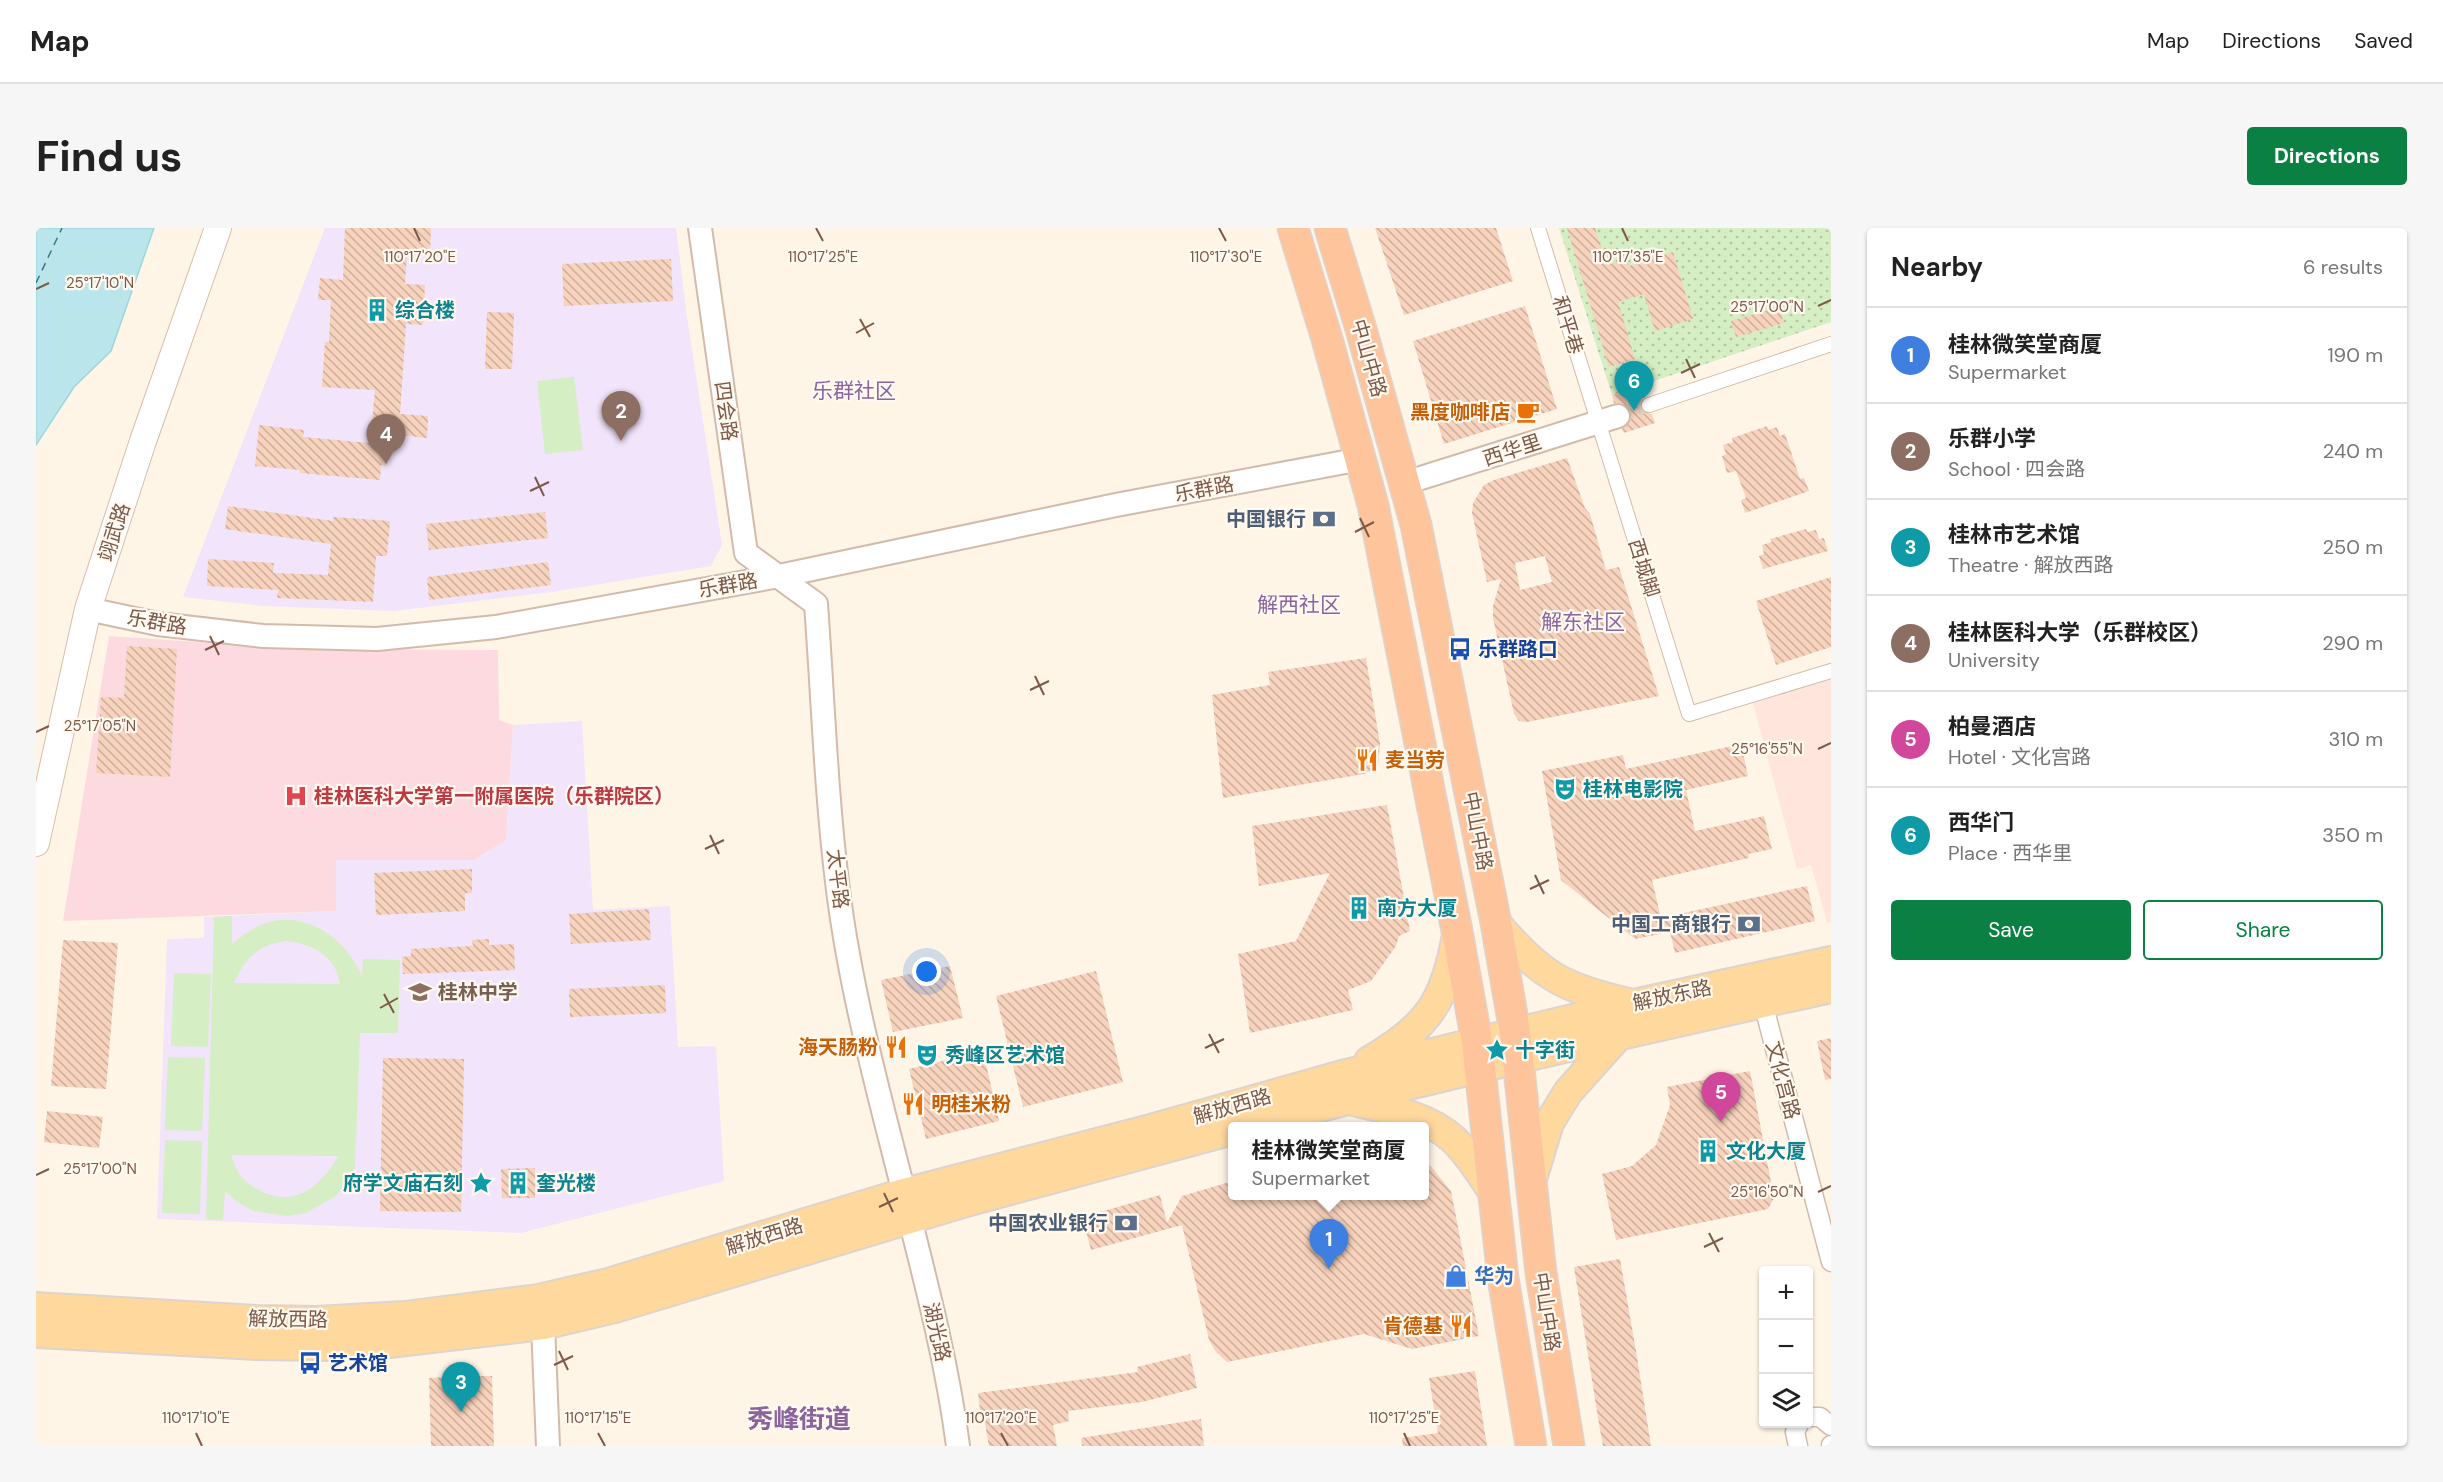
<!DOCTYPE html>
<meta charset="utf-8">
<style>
:root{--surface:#fff;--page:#f6f6f6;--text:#222;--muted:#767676;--line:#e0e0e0;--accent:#0b8043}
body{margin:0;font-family:"DM Sans","Noto Sans SC",sans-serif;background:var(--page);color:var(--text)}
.controls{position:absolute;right:18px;bottom:18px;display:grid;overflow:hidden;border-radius:6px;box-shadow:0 2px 4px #0004}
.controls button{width:54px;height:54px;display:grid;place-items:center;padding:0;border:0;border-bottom:2px solid var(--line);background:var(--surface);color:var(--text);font:30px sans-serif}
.you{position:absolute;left:891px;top:744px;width:21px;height:21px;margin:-15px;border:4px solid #fff;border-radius:50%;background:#1a73e8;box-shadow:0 0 0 9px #1a73e833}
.badge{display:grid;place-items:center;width:39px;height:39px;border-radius:50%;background:var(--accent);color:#fff;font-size:20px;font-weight:700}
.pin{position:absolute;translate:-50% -50px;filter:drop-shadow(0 2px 3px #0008)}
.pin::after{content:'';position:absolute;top:32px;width:21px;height:18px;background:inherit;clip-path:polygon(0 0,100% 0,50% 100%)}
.popup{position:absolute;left:1192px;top:894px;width:201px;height:78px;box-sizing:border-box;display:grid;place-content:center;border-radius:6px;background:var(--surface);filter:drop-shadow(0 2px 4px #0005);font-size:20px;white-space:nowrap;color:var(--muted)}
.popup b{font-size:22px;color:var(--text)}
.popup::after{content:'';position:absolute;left:50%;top:100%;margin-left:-12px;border:12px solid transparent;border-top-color:var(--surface)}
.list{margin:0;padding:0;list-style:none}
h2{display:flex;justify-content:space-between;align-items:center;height:78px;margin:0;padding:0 24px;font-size:26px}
h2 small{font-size:20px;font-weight:400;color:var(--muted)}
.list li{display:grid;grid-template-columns:39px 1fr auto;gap:18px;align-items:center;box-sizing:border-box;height:96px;padding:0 24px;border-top:2px solid var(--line)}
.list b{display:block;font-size:22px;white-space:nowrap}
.list p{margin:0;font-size:20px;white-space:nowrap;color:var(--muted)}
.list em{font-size:20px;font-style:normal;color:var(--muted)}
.actions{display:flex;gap:12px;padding:18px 24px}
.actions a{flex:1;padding:14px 0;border:2px solid var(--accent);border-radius:6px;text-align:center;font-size:21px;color:var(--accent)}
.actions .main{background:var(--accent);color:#fff}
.icon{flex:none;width:33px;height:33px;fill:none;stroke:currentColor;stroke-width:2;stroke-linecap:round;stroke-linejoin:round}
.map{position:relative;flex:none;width:1795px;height:1218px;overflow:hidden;border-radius:6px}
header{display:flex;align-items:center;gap:36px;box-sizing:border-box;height:84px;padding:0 30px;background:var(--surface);border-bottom:2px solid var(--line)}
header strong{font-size:28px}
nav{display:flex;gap:33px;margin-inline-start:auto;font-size:21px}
.intro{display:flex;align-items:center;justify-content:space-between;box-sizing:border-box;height:144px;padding:0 36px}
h1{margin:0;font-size:42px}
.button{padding:15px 27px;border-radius:6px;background:var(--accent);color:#fff;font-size:21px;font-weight:700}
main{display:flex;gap:36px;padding:0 36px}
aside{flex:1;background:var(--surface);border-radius:6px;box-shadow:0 2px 4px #0004}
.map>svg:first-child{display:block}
</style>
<header>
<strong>Map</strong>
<nav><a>Map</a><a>Directions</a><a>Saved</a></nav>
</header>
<div class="intro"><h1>Find us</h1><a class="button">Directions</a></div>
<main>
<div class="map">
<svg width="1795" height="1218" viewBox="0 0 1795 1218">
<defs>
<pattern id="park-dots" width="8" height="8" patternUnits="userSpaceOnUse" patternTransform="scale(1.5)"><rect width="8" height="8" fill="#d6eec3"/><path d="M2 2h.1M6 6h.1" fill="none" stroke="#b3c4a0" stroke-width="1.8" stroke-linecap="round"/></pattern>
<pattern id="building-back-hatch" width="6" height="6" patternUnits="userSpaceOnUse" patternTransform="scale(1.5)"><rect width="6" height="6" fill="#f7d2bc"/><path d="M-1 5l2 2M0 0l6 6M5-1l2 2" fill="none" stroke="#cdad9b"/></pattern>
</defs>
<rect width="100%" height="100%" fill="#fef5e7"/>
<path fill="#ffe5db" d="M1795,450V694L1791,695L1775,637L1761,641L1717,475Z"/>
<path fill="#f2e4fb" d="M289,0H640L651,89L686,317L675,338L516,364L358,383L228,378L147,369Z
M546,493L557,682L634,678L642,819L680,818L688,953L485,1005L121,991L131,711L168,710V689L300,683L299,632H438L470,612L477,497Z"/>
<path fill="#fddadf" d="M73,408L262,421L462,422L463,492L477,497L470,612L438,632H300V683L27,693Z"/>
<path fill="#d6eec3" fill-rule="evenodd" d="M538,149L547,222L509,226L501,153Z
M196,688V716C207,707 219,698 233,694C273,683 312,713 326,749L327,731L364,732L362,805H324L319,940L300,968L270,985L250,988L218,983L201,974L189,963L187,992L170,991L178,689ZM251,713C277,716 300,728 304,756L198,755C209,730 223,716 251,713ZM195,927L301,928L302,929C284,959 258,981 223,962C207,954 200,944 195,927Z
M138,745L175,746L172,819L135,818Z
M132,829L169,830L166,903L129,902Z
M129,912L166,913L164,986L126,985Z"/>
<path fill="url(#park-dots)" d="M1523,0H1795V94L1576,167Z"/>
<path fill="#b9e5eb" stroke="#9ed6de" stroke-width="1.5" d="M0,0H118L75,123L38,159L0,217Z"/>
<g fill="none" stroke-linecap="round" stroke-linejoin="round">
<path stroke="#3a7882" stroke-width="1.5" stroke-dasharray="8 6" stroke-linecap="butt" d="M0,55L26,0"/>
</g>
<path fill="url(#building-back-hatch)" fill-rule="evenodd" d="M309,0H395L394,27L371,26L369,56L389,57L387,97L370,96L364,186L392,188L391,210L354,206L351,238L345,237L344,252L264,245V242L219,238L223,197L268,202L267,209L334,215L339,162L286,159L289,114H293L295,72H282L284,50L307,52Z
M1339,0H1460L1477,53L1368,87Z
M1531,0H1559L1571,37L1591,31L1593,38L1637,24L1657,91L1619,103L1608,66L1582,74L1599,131L1573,139Z
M635,31L637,73L528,78L526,36Z
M1489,78L1521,181L1408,216L1377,113Z
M1743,79L1748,95L1700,109L1695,93Z
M451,84L478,85L476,141H449Z
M1607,157L1610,168L1606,172L1604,179L1608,184L1616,186L1619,195L1588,205L1586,201L1595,191V183L1585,175H1578L1576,167Z
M1731,198L1732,202L1741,199L1744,208L1749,206L1764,251L1768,250L1773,263L1709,285L1705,272L1710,270L1700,243L1691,245L1686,228L1690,226L1687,217L1697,214L1696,210Z
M1531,230L1549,280L1554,286L1570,342L1583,339L1623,468L1491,494L1483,493L1478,486L1457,390V378L1465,351L1451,354L1436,285L1437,275L1448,257L1458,252ZM1509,328L1516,354L1484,362L1479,335Z
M192,278L297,293V289L354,293L351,328H340L337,374L241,370L242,362L171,358L172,331L238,335L237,345L292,347L295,316L189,301Z
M509,284L512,310L393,322L390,296Z
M1770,301L1771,304L1780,302L1783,311L1788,310L1792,323L1727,341L1723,328L1728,326L1726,317L1736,314L1734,311Z
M512,334L515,357L393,372L391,349Z
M1795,349V419L1740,437L1720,373Z
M91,418L141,421L134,549L60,545L65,469L88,470Z
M1330,430L1344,516L1342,539L1328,546L1187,570L1176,467L1234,457L1232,444Z
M1705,516L1712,548L1650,562L1659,603L1728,588L1736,621L1712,626L1713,630L1616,652L1625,690L1771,658L1779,693L1639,725L1634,704L1599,711L1525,652L1506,543L1587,527L1590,541Z
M1351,577L1374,703L1363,708L1360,718L1335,753L1312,762L1317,782L1214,805L1202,726L1260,713L1294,645L1223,658L1216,598Z
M436,641V665H429V683L340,687L338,645Z
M613,681L615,712L535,716L533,686Z
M453,711V717L478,716L479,742L367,746L366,729L375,728V721L437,718L436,712Z
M27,712L82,715L70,861L15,858Z
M914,738L927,790L857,804L845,752Z
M1060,743L1087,854L987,879L960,768Z
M629,757L630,785L534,789L533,761Z
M1795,810V851L1789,852L1781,813Z
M947,823L963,893L890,911L873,841Z
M347,830L428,831L425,984L344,983Z
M1714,843L1738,970L1732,981L1580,1012L1566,946L1596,938L1620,917L1634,877L1631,859Z
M11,883L67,889L63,920L8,914Z
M1389,931L1415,963L1443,1108L1376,1121L1328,1106L1191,1134L1180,1124L1173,1112L1146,997L1055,1022L1046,989L1124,967L1131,995L1146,968L1197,953V968H1389Z
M499,940V970H466L465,941Z
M1584,1031L1601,1129L1615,1218H1567L1563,1196L1538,1039Z
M1154,1126L1161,1160L1106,1174L1032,1183L1033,1193L1017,1197L1021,1218H953L948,1190H945L942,1165L1102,1144L1101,1139Z
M439,1143V1148H456L458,1218H395L393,1150L410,1149L409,1145Z
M1439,1143L1451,1218H1367L1366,1210L1402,1205L1393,1150Z
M1165,1191L1168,1218H1046L1045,1210Z"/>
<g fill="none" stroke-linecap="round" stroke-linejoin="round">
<path stroke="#decebf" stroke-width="14" stroke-dasharray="14 7" stroke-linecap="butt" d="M1582,188L1613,177"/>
<g stroke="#d3bbab" stroke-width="16">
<path id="pedestrian" d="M1502,0L1653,486L1795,443
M1613,177L1795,116"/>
</g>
<g stroke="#d3bbab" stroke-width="21">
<path id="minor" d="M1727,775L1795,1034
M1772,1189H1784L1795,1198
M1762,1218L1759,1204L1763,1196
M1795,1218V1217"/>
</g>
<g stroke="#d3bbab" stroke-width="26">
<path id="tertiary" d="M664,0L710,325L780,376C787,471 790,567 802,662C815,765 843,866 868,965
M1369,255L1582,188
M52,381L122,396L227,408L341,411L460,399L743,348L1080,277L1325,231
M874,991C893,1066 912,1141 922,1218
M504,1082L507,1097L512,1218"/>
</g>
<g stroke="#d8beaa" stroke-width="28">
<path id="secondary" d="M0,615L52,381L107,213L182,0"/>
</g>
<g stroke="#ddd4cf" stroke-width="32">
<path id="primary" d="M1460,695C1504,747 1526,760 1593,775
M1333,833C1392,799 1409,774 1421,707
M1317,873C1351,881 1390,887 1417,911C1433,926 1445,946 1457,964
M1211,898C1405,847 1600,803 1795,760
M1495,954L1513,895L1532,864L1584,806
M0,1079L221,1092L280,1093L369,1088L502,1071L572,1055L868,965L1111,902L1310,846L1598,776L1795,733
M0,1105L222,1117L298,1118L353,1115L507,1097L579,1080L930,974L1197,902"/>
</g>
<g stroke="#ddd4cf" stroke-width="33">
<path id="trunk" d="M1257,0L1291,111L1337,277L1421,703L1441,814L1467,1050L1495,1218
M1294,0L1325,101L1380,297L1460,695L1479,804L1505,1045L1533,1218"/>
</g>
<use href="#pedestrian" stroke="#fff" stroke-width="14"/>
<use href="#minor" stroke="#fff" stroke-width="18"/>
<use href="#tertiary" stroke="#fff" stroke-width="22"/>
<use href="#secondary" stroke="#fff" stroke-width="26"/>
<use href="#primary" stroke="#ffd89e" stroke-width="28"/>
<use href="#trunk" stroke="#fec49b" stroke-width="30"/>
</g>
<path fill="none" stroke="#7c5948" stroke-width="2" d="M378,0L384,13M780,0L787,13M1183,0L1190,13M1586,0L1592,13M0,61L13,55M1782,78L1795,72M824,91L834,109M820,105L838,95M1650,131L1659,150M1645,145L1664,136M499,249L508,268M494,263L513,254M1324,290L1333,309M1319,304L1338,294M174,408L183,427M169,422L188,413M999,448L1008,467M994,462L1013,453M0,504L13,498M1782,521L1795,515M674,607L683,626M669,621L688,612M1499,647L1508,666M1494,661L1513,652M348,766L358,785M344,780L362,770M1173,806L1183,825M1169,820L1188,811M0,947L13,941M1782,964L1795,958M848,965L857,984M843,979L862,970M1673,1005L1683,1024M1668,1019L1687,1010M523,1123L532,1142M518,1137L537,1128M160,1205L166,1218M562,1205L569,1218M965,1205L972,1218M1368,1205L1374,1218"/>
<defs>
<g id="building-bare" transform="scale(1.8)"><path d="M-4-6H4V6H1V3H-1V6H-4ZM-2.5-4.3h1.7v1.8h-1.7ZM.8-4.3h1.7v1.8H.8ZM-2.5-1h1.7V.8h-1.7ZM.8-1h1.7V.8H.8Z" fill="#0f9aa8" stroke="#fff9f0" stroke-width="2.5" paint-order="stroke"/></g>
<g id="cafe-bare" transform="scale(1.8)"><path d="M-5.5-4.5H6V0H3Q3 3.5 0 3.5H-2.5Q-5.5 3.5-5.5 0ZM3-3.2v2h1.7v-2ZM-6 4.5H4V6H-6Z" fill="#e8710a" stroke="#fff9f0" stroke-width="2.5" paint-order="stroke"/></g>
<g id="bank-bare" transform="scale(1.8)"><path d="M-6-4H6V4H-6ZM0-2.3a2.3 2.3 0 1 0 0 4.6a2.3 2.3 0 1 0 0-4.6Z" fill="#5c6f8a" stroke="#fff9f0" stroke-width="2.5" paint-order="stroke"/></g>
<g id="bus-bare" transform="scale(1.8)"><path d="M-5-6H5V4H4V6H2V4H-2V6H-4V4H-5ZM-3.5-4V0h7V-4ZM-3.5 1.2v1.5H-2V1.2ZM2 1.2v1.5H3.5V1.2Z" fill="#1a4fb4" stroke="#fff9f0" stroke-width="2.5" paint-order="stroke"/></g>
<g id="restaurant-bare" transform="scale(1.8)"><path d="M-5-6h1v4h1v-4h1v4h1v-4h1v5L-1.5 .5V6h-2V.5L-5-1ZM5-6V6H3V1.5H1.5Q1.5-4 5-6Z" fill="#e8710a" stroke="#fff9f0" stroke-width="2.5" paint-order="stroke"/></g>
<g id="theatre-bare" transform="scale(1.8)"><path d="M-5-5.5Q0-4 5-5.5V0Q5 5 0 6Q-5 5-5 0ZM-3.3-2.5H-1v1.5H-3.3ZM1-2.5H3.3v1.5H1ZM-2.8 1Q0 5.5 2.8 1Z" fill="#0f9aa8" stroke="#fff9f0" stroke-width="2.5" paint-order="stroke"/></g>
<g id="hospital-bare" transform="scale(1.8)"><path d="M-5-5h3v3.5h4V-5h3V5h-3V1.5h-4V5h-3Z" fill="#e0444e" stroke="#fff9f0" stroke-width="2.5" paint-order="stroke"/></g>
<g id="school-bare" transform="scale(1.8)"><path d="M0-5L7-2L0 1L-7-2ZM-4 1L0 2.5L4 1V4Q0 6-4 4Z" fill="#8d6e63" stroke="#fff9f0" stroke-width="2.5" paint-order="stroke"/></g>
<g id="sight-bare" transform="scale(1.8)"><path d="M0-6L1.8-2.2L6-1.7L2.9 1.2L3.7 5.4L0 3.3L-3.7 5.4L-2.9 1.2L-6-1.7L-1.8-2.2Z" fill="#0f9aa8" stroke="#fff9f0" stroke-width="2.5" paint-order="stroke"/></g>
<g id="shop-bare" transform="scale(1.8)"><path d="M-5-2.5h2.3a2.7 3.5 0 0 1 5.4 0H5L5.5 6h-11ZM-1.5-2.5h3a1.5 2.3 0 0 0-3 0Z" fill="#3f7fe0" stroke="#fff9f0" stroke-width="2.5" paint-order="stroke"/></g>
</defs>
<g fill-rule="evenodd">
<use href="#building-bare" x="341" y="82"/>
<use href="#cafe-bare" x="1492" y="184"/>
<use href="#bank-bare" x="1288" y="291"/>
<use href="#bus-bare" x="1424" y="421"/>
<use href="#restaurant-bare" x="1331" y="532"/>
<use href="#theatre-bare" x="1529" y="561"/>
<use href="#hospital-bare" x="260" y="568"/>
<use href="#building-bare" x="1323" y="680"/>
<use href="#bank-bare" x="1713" y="696"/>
<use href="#school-bare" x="384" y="764"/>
<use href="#restaurant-bare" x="860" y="819"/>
<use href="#sight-bare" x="1461" y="822"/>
<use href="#theatre-bare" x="891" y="827"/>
<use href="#restaurant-bare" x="877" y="876"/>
<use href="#building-bare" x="1672" y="923"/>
<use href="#sight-bare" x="445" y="955"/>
<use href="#building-bare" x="482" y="955"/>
<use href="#bank-bare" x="1090" y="995"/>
<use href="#shop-bare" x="1420" y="1048"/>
<use href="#restaurant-bare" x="1425" y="1098"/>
<use href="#bus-bare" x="274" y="1135"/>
</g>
<g text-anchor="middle" stroke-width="4.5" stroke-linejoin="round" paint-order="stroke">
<g font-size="20" font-weight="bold" fill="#0d838f" stroke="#fff9f0" text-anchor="start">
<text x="359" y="89">综合楼</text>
<text x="1547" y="568">桂林电影院</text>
<text x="1341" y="687">南方大厦</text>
<text x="1479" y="829">十字街</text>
<text x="909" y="834">秀峰区艺术馆</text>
<text x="1690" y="930">文化大厦</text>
<text x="427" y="962" text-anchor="end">府学文庙石刻</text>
<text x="500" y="962">奎光楼</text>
</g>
<g font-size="20" fill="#7c5948" stroke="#fff9f0">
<text transform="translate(1532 97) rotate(73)" y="7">和平巷</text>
<text transform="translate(1333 130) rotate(74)" y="7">中山中路</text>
<text transform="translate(690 183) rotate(82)" y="7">四会路</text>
<text transform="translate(1476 222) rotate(-18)" y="7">西华里</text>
<text transform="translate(1168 261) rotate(-11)" y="7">乐群路</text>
<text transform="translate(78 304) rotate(-72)" y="7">翊武路</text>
<text transform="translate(1608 340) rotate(73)" y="7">西城脚</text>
<text transform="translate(692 357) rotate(-10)" y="7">乐群路</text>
<text transform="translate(121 394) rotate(10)" y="7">乐群路</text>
<text transform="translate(1442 603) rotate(79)" y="7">中山中路</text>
<text transform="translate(802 651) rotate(83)" y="7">太平路</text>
<text transform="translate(1636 767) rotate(-12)" y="7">解放东路</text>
<text transform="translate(1747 852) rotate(75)" y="7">文化宫路</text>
<text transform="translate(1196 878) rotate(-16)" y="7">解放西路</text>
<text transform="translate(728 1008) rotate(-17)" y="7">解放西路</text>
<text transform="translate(1511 1084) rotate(81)" y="7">中山中路</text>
<text transform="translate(252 1091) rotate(1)" y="7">解放西路</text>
<text transform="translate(901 1104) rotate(77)" y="7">湖光路</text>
</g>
<g font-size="20" font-weight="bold" fill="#c56008" stroke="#fff9f0" text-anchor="end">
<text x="1474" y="191">黑度咖啡店</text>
<text x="1349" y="539" text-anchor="start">麦当劳</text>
<text x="842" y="826">海天肠粉</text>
<text x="895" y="883" text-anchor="start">明桂米粉</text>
<text x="1407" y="1105">肯德基</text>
</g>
<g font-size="20" font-weight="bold" fill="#4e5e75" stroke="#fff9f0" text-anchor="end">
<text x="1270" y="298">中国银行</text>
<text x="1695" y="703">中国工商银行</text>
<text x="1072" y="1002">中国农业银行</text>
</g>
<g font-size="20" font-weight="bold" fill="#164399" stroke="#fff9f0" text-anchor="start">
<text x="1442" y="428">乐群路口</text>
<text x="292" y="1142">艺术馆</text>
</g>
<g font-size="20" font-weight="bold" fill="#be3a42" stroke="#fff9f0" text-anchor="start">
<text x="278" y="575">桂林医科大学第一附属医院（乐群院区）</text>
</g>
<g font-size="20" font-weight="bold" fill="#785e54" stroke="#fff9f0" text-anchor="start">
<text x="402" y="771">桂林中学</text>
</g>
<g font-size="20" font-weight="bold" fill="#366cbe" stroke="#fff9f0" text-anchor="start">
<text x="1438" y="1055">华为</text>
</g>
<g font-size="21" fill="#89649f" stroke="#fff9f0">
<text x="818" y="170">乐群社区</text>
<text x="1263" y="384">解西社区</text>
<text x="1547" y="401">解东社区</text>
</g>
<g font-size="26" font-weight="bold" fill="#89649f" stroke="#fff9f0">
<text x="763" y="1200">秀峰街道</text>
</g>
</g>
<g font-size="15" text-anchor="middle" fill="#7c5948" stroke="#fff9f0" stroke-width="4.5" stroke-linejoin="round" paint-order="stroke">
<text x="384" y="34">110°17'20"E</text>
<text x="787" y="34">110°17'25"E</text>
<text x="1190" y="34">110°17'30"E</text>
<text x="1592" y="34">110°17'35"E</text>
<text x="64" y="60">25°17'10"N</text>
<text x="1731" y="84">25°17'00"N</text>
<text x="64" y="503">25°17'05"N</text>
<text x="1731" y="526">25°16'55"N</text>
<text x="64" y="946">25°17'00"N</text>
<text x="1731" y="969">25°16'50"N</text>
<text x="160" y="1195">110°17'10"E</text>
<text x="562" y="1195">110°17'15"E</text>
<text x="965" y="1195">110°17'20"E</text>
<text x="1368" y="1195">110°17'25"E</text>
</g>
</svg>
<div class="controls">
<button>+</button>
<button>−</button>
<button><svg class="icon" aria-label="layers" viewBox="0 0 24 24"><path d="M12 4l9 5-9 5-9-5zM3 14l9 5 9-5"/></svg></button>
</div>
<div class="you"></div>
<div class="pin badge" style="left:1293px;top:1041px;background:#3f7fe0">1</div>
<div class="popup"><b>桂林微笑堂商厦</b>Supermarket</div>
<div class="pin badge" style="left:585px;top:213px;background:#8d6e63">2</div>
<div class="pin badge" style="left:425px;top:1184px;background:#0f9aa8">3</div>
<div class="pin badge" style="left:350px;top:236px;background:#8d6e63">4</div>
<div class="pin badge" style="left:1685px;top:894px;background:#d1479c">5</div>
<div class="pin badge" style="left:1598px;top:183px;background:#0f9aa8">6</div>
</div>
<aside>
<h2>Nearby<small>6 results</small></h2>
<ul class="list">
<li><span class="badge" style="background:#3f7fe0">1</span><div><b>桂林微笑堂商厦</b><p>Supermarket</p></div><em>190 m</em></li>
<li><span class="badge" style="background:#8d6e63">2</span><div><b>乐群小学</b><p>School · 四会路</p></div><em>240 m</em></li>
<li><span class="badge" style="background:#0f9aa8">3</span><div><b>桂林市艺术馆</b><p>Theatre · 解放西路</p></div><em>250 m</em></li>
<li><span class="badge" style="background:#8d6e63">4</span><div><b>桂林医科大学（乐群校区）</b><p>University</p></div><em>290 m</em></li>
<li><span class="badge" style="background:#d1479c">5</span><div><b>柏曼酒店</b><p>Hotel · 文化宫路</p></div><em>310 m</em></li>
<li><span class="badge" style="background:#0f9aa8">6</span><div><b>西华门</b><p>Place · 西华里</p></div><em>350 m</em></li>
</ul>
<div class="actions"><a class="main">Save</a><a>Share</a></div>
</aside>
</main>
